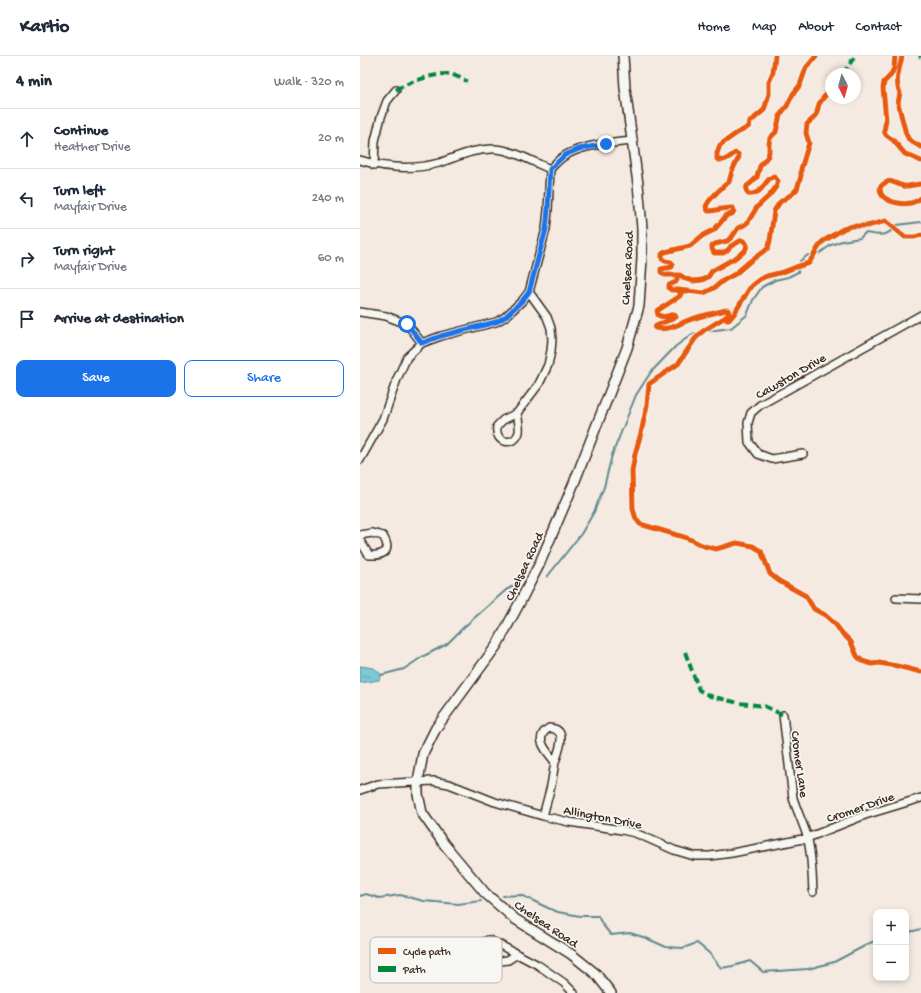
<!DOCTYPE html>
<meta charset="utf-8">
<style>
:root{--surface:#fff;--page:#f2f2f3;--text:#1f2937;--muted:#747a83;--line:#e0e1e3;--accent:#1a73e8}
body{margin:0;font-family:"Gochi Hand",sans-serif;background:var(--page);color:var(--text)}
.controls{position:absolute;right:12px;bottom:12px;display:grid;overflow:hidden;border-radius:8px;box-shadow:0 2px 6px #0003}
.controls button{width:36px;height:36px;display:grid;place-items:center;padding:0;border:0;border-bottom:1px solid var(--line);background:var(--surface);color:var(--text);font:20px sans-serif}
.compass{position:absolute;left:465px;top:12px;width:36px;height:36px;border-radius:50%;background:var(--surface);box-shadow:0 2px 6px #0003;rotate:174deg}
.stop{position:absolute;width:12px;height:12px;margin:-9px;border:3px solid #1a73e8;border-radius:50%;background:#fff}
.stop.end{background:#1a73e8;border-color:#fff;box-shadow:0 1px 4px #0008}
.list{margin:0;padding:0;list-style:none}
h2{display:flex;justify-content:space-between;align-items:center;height:52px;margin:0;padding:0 16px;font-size:17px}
h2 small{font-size:13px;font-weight:400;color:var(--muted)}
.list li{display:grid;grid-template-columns:26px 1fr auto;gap:12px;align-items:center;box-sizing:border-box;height:60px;padding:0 16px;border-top:1px solid var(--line)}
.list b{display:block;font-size:15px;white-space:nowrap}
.list p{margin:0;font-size:13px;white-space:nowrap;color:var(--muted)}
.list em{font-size:13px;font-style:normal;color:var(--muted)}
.actions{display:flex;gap:8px;padding:12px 16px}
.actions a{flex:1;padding:9px 0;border:1px solid var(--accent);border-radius:8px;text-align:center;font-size:14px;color:var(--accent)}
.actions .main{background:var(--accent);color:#fff}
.icon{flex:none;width:22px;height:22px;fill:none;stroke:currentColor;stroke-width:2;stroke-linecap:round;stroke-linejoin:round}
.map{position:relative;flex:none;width:561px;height:937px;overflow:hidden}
header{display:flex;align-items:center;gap:24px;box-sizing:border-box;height:56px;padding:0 20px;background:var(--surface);border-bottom:1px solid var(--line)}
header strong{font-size:19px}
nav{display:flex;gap:22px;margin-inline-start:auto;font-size:14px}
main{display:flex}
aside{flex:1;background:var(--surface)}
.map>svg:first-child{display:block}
</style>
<header>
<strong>Kartio</strong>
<nav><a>Home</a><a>Map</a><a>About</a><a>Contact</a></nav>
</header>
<main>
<aside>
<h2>4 min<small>Walk · 320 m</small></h2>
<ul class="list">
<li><svg class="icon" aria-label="ahead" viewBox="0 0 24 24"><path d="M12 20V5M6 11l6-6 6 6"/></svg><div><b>Continue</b><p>Heather Drive</p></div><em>20 m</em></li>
<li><svg class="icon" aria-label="left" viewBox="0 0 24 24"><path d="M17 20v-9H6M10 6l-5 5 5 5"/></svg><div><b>Turn left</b><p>Mayfair Drive</p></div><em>240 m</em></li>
<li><svg class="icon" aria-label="right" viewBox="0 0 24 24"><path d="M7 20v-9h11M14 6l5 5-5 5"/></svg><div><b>Turn right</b><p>Mayfair Drive</p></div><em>60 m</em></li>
<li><svg class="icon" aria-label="arrive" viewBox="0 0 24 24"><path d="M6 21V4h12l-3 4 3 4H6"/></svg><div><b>Arrive at destination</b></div></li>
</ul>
<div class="actions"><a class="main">Save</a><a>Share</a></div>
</aside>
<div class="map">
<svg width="561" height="937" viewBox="0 0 561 937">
<defs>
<pattern id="water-ripples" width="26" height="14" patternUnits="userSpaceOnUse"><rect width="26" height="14" fill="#7ac8d8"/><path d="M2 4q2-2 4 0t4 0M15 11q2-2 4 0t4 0" fill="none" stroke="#65a3af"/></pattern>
</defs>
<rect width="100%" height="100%" fill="#f4eae1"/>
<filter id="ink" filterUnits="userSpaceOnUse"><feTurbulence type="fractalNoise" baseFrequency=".025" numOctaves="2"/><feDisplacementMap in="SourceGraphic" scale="8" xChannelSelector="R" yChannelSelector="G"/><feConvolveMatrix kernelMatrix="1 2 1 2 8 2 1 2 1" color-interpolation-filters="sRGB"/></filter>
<g filter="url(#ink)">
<path fill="url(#water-ripples)" stroke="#61898e" d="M0,610L14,612L22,619L19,624L0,627Z"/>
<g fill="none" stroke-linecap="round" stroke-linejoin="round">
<path stroke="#61898e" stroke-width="2" d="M348,275L371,272L387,259L393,244L402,231L415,224L428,221L438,216L440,205L448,199H457L471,189L482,185L500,182L505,177C520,179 526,182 537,169L561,166
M187,521L221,478L234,456L244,431L252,399L276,339L291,316L316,290L331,279L335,277
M21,619L44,613L62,601L87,588L104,571L146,534L157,528
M0,840L6,838L19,842L40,839L64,845L98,848L121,845
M143,840L161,839L188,852L198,856L220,860H238L242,868L251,879L270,877L286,882L306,891L323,892L337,887L349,897L361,912L373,910L390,905L403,916L448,913L474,906L516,884
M546,877L561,873"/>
<g stroke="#3b2a1e" stroke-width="10">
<path id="street" d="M0,104C25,112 53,114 79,107C97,101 115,92 135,93C153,94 173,106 190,113
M14,109L15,85L21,61L27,45L36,34
M0,256L26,260L47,268L62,287
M157,357C158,363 160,371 159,376C156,390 134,389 137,370L143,364L157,357L179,328L188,309L191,295L192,284L191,272L187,261L169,236
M443,398L412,403L398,398L389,386L388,367L391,357L400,349L561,259
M0,404L23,363L37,323L47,301L62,287L81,280L136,266L145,261L162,245L169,236L186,173L188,154L190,113C195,108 200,102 206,99C225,88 252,87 273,85
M0,479L12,477L23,480C32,495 24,500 9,499L0,485
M536,542L561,543
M423,659L433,742C437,755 443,767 447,780C452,798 452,818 453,836
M189,672C209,673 199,694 195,706C188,696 172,682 189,672Z
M0,734L18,728L73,725L89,728L135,746L183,760L209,766L262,774L275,777L287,782L314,794L334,800H350L372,797L428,786L447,782L505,759L561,742
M183,760L191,730L195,706
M157,898L148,904L125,907L118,904L116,899L118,892L122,887L128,884L138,888L178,909L204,927L214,937"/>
</g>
<g stroke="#3b2a1e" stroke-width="12">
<path id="secondary" d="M251,937L236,918L211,898L155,863L125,837L84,788L62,757L58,738V725L63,698L76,672L137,589L159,548L179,509L214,427L267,292L279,250L282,202V172L278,128L265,32L263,0"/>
</g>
<use href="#street" stroke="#f6f6f2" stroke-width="7"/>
<use href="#secondary" stroke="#f6f6f2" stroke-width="9"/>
<path stroke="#00873e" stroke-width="4" stroke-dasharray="8 4" stroke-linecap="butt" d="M559,0L561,1
M483,18L495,0
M36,34C48,26 75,17 90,18C95,19 102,23 107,25
M325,596L339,634L350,640L379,647L404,650L423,659"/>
<g stroke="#f6f6f2" stroke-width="8">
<path id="cycleway" d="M415,0L413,16L409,26V38L404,54L390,66L389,70L385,73L377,77L360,89L357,97V103C364,107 369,101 375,97L378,98L379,101L372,115L369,126C363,130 347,145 346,151L348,155C356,155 364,151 373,152L374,155L372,158L367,159L354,174L342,180L330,190L305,196L302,198V203L305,205L311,206L313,208L312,211L301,213V216L305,219H313L317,221V224L316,226L309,229V232L311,234H318L321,238L320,240L297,255L298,259C303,262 308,260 314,258L316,261L310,264L296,269L295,272C311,275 319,267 332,263C343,259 355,257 366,254H368L369,257L367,260L343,275L335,283L318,308L289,328L287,349L281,377L275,398L272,415L273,453L276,463L280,468L327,482L344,490L356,493L377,487L393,490L401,495L407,510L410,518L419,525L446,540L454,553L465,559L475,568L482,577L491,586L497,600L502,605L512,608L519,607L537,610L561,616
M535,0L534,12L531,19L524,26L523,32L526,64L524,75L526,79L533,84L545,98L561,105
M542,0C540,12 534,25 540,37L538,47L546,78L549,84L561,91
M561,128C556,128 549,131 544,130C532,128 531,120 520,131C520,135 521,140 525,142C530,146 543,149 550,147C554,147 558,144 561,142
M313,219H320L326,223L333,225L342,224L348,221L352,215L375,202L385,195L387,189L385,186L382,184L371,190L368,194L363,197H354L352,193V190L355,188L367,185L372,181L378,172L384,169L388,166L397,151L409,140L416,131L418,125L414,120C404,123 403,140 388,138L386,134L387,130L391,127L397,121L400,110L408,100L409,96V88L410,82L416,76L420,59L427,50L433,38L440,29L446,12L456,0
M318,234L344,237L354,232L364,224L375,218L389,206L408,192L410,185L414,155L420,146L432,138L437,133L441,120V113L449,87L446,77L447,68L456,60L459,48L464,41L471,34
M367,264H369L374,258L391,230L400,223L407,220L423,216L436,211L449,207L458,192L462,186L483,173L492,170H507L526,165L545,181H555L561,179"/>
</g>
<use href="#cycleway" stroke="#e8590c" stroke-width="5"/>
</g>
</g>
<g fill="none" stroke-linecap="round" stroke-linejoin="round" filter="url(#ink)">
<path stroke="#1a73e8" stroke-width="5" d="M47,268L62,287L81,280L136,266L145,261L162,245L169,236L186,173L188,154L190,113L205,99L219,93L246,88"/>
</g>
<g text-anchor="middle" stroke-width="3.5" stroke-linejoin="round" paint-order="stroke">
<g font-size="13" fill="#3b2a1e" stroke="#f6f6f2">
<text transform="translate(266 212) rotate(-87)" y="5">Chelsea Road</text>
<text transform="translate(430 319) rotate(-30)" y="5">Cawston Drive</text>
<text transform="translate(163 510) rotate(-65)" y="5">Chelsea Road</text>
<text transform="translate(441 708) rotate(82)" y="5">Cromer Lane</text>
<text transform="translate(500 750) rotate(-19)" y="5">Cromer Drive</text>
<text transform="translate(243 760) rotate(11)" y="5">Allington Drive</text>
<text transform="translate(187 867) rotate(34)" y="5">Chelsea Road</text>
</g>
</g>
<rect x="10" y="881" width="132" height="46" rx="6" fill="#f6f6f2" stroke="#beb9b2" stroke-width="1"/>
<rect x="18" y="892" width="18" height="6" fill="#e8590c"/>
<rect x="18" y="910" width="18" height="6" fill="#00873e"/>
<g font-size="11" fill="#3b2a1e">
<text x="43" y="899">Cycle path</text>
<text x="43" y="917">Path</text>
</g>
</svg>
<div class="controls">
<button>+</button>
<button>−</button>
</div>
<svg class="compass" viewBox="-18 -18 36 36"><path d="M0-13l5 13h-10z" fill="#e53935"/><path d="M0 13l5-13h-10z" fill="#747a83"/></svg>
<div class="stop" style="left:47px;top:268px"></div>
<div class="stop end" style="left:246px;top:88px"></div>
</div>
</main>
